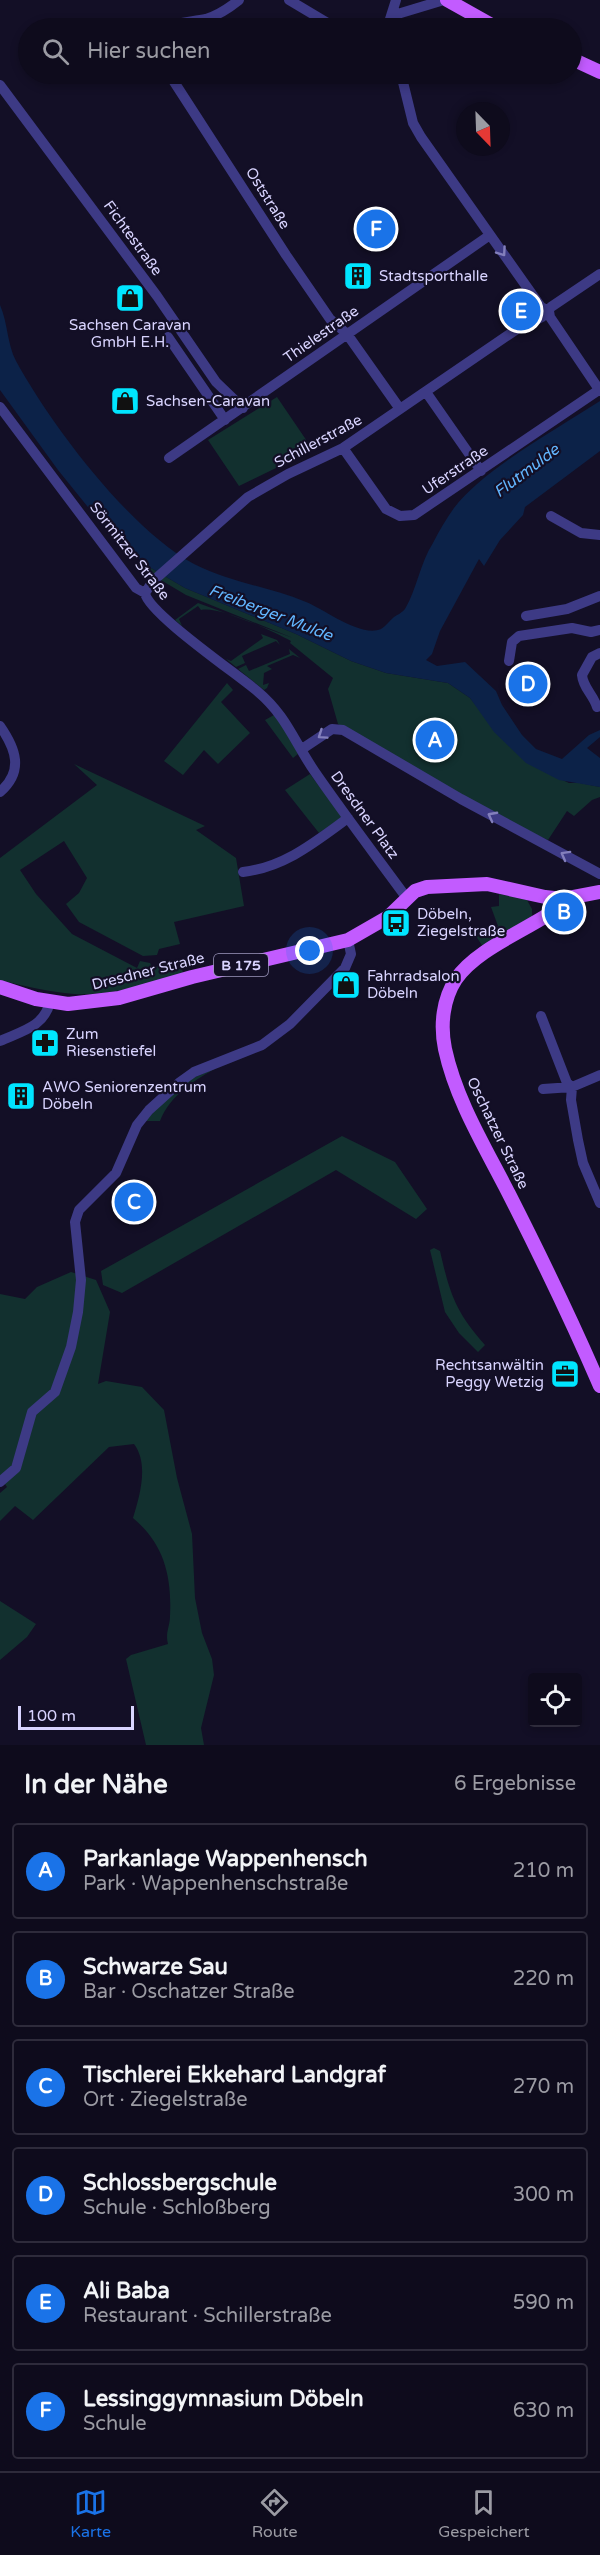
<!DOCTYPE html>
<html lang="de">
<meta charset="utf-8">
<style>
:root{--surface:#0e0b1c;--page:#1c1929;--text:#f1f3f6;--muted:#9b9ba3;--line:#2e2b3b;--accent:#1a73e8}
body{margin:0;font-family:"Varela Round",sans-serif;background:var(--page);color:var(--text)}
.controls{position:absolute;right:18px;bottom:18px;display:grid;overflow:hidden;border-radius:6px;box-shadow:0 3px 9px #0003}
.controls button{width:54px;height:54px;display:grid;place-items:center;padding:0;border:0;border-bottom:2px solid var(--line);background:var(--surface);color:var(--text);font:30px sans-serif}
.compass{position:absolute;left:456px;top:102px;width:54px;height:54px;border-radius:50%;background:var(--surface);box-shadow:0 3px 9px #0003;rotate:157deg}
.scale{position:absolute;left:18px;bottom:15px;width:116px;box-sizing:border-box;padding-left:6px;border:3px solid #d9d4ff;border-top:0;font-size:16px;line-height:21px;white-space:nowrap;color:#d9d4ff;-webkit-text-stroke:4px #130f26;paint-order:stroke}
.you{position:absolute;left:310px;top:951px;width:21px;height:21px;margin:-15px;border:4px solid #fff;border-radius:50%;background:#1a73e8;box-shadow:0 0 0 9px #1a73e833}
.badge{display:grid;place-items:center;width:39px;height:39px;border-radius:50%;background:var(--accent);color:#fff;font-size:20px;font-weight:700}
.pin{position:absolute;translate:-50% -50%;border:3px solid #fff;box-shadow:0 2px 6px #0006}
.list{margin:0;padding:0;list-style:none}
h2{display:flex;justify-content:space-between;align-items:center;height:78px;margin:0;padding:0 24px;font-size:26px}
h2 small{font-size:20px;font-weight:400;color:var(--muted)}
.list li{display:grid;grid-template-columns:39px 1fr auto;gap:18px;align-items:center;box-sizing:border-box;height:96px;margin:0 12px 12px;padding:0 12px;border:2px solid var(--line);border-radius:6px}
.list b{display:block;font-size:22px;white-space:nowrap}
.list p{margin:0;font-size:20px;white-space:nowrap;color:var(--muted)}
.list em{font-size:20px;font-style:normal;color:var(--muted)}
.icon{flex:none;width:33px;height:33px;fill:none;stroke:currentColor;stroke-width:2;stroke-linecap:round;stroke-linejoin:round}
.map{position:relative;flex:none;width:600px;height:1745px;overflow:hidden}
.search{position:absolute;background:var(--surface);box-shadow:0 3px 9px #0003;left:18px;right:18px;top:18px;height:66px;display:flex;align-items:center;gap:15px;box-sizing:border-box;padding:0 21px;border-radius:33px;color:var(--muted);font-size:22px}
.sheet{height:726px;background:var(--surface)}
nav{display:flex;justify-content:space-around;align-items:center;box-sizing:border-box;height:84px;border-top:2px solid var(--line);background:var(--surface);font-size:16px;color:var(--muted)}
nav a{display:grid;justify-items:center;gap:3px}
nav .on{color:var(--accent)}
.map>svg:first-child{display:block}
</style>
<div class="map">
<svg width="600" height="1745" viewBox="0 0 600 1745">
<rect width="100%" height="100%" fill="#130f26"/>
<path fill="#12302f" d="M277,397L313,450L239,486L208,440Z
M146,565L185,588L296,634L351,661L386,673L448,683L470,698L482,713L545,772L569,783H580L600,787V797L592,800L574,816L567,811L548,840L511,823L338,724L328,689L333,678L290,643L291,641C273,631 219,606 201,610L198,606L179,619L182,626L175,620L198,603L293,638L186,595L144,570Z
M261,634L277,640L280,645L276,641L242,656L245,663L236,667L226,659L231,661L263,638Z
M289,649L300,658L293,655L267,666L272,669L264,673L263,685L269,683L267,688L264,690L238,669L246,665L249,671L290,654Z
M227,683L233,690L221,702L250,733L218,764L204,750L183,775L164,761Z
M274,715L289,734L298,754L293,758L265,720Z
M74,764L205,826L196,830L236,858L244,906L174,922L180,944L159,949L157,955L143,956L79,922L66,904L79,893L87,878L64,841L20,870L36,894L72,934L137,968L140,961L150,963L152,967L177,963L178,969H182L183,973C148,984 111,996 74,994C49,992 24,986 0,980V858L97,785Z
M310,774L342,817L319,833L285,790Z
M499,894L527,900L532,909V918L485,950L474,933L498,926L491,907L499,906Z
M218,1067C195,1080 170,1095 160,1121H145L182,1083Z
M342,1136L395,1162L427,1209L416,1219L336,1170L122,1293L103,1285L101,1271Z
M434,1248L440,1251C450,1294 455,1311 485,1345L478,1352L459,1333L445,1312L430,1250Z
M71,1272L96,1280L110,1312L98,1384L106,1381L142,1387L164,1410L177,1478L192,1534L195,1598L202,1633L212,1659L214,1675L201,1728L204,1745H146L126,1659L131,1655L168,1644C165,1632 170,1627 170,1616C172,1576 164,1544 133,1518C140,1495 149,1464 134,1444L109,1447L33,1520L15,1506L0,1521V1493L7,1487L0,1477V1294L25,1299L37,1287Z
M0,1601L36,1624L27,1637L0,1660Z"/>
<path fill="#0c2248" d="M0,305C8,323 7,344 16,361C51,425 130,530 194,564C229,582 270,587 306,602C324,609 361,638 381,629C386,626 389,621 394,617C397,615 403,612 405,609C417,589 420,563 433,543C439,531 446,519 454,508C485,468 557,429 600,401V451L525,507L523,515L500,540L484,566L479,559L440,631L432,654L426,660L437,666L465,662L496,691L502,705L522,735L536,749L562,759L589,735L600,730V737L587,748L600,758V787L559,780L526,763L494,732L470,698L448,683L386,673L351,661L296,634L185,588L146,565L100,522L58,470L0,390Z"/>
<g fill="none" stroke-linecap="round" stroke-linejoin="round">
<path stroke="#3d3a85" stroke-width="10" d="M289,0L336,28
M391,16L444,0
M164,28C178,22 191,22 206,19C219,15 229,8 239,0
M390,28V19L396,0
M169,74L286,255L330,319L347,334L400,409
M401,74L413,123L421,137L541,307L549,311L550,317L600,391
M0,85L157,296L216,382L243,408
M168,337L225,420
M426,392L481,471
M0,407L136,588L145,593C148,613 237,674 257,691C287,716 294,742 315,772C344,814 376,856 406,897
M343,448L386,509L400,516L414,515L599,390
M169,458L490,235
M551,516L581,533L600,535
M145,593L153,581L248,497L288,474L343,448L517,329L542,317L551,307L600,274
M526,616L567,609L600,596
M600,653L592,657L582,675C583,688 593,694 597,707L600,706
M509,661L512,642L519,636L572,628L591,632L600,630
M0,726C16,749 24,771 0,792
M302,749L332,729L343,730L461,799L600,874
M243,872C285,867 315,842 348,818
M541,1016L567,1083L572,1087L543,1089
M0,1041C22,1031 44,1027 50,1002
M600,1075L572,1087L571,1100L578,1140L583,1163L600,1203
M0,1482L16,1468L32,1412L55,1392L71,1347L78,1312L81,1280L75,1222L79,1210L116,1173L137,1125L149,1110L180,1082L194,1072L262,1045L290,1024L345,968L351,954L348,940"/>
<path stroke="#c25bff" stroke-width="14" d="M447,0L497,28
M572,59L600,72
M570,898C541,926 480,944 456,979C443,999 440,1025 445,1049C456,1100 485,1147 509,1194C541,1257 572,1321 600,1386
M0,987L36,999L68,1004L119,998L192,977L348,940L388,917L415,891L427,887L487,884L545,897L563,899L600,892"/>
</g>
<defs><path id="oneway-chevron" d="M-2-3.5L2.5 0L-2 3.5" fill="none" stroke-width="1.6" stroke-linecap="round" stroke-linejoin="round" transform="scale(1.5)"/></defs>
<g stroke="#837fbc">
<use href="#oneway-chevron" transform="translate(502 252) rotate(55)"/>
<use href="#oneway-chevron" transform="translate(322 735) rotate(146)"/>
<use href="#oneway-chevron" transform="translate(492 816) rotate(-152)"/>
<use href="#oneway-chevron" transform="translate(565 855) rotate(-151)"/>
</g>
<defs>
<g id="building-square" transform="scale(1.5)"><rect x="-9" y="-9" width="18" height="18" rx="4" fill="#00e5ff" stroke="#130f26"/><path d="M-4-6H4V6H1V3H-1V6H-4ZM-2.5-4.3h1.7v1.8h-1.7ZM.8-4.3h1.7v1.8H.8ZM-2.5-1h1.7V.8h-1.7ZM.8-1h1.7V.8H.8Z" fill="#111"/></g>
<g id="shop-square" transform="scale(1.5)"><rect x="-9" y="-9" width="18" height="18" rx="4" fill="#00e5ff" stroke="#130f26"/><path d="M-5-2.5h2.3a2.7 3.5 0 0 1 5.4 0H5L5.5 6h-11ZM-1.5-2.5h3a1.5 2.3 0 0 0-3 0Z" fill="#111"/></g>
<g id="bus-square" transform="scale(1.5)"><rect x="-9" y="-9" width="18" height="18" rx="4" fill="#00e5ff" stroke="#130f26"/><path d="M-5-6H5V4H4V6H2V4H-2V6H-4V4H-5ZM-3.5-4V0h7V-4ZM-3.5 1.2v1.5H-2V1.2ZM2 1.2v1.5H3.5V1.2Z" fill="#111"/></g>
<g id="pharmacy-square" transform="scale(1.5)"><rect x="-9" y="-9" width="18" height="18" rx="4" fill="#00e5ff" stroke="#130f26"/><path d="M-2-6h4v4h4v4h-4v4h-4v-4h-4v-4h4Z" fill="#111"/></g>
<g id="office-square" transform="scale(1.5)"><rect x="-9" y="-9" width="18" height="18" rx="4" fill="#00e5ff" stroke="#130f26"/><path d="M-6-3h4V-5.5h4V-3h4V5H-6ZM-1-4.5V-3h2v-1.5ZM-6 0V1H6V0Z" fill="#111"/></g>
</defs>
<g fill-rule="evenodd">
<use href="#building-square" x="358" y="276"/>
<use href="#shop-square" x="130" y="298"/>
<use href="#shop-square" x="125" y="401"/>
<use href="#bus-square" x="396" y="923"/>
<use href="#shop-square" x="346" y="985"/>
<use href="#pharmacy-square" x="45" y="1043"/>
<use href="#building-square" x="21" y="1096"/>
<use href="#office-square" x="565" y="1374"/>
</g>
<g text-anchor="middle" stroke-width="4.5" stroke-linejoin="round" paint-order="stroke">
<rect fill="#130f26" stroke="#9e99be" stroke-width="1.5" x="214" y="954" width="54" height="22" rx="4.5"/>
<g font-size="14" font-weight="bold" fill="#d9d4ff">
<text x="241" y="970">B 175</text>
</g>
<g font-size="15" fill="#d9d4ff" stroke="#130f26">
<text transform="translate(268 198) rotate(58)" y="5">Oststraße</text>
<text transform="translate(133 238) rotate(54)" y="5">Fichtestraße</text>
<text transform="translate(321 334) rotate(-35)" y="5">Thielestraße</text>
<text transform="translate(318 441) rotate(-28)" y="5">Schillerstraße</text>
<text transform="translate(455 470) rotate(-34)" y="5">Uferstraße</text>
<text transform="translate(130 551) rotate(52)" y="5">Sörmitzer Straße</text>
<text transform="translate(365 815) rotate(54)" y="5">Dresdner Platz</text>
<text transform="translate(148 971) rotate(-14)" y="5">Dresdner Straße</text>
<text transform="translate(498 1133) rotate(64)" y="5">Oschatzer Straße</text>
</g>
<g font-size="15" fill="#d9d4ff" stroke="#130f26" text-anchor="start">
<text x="379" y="281">Stadtsporthalle</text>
<text x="130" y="330" text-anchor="middle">Sachsen Caravan<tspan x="130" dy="17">GmbH E.H.</tspan></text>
<text x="146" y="406">Sachsen-Caravan</text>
<text x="417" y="919">Döbeln,<tspan x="417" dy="17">Ziegelstraße</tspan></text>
<text x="367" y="981">Fahrradsalon<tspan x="367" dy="17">Döbeln</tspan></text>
<text x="66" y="1039">Zum<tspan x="66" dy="17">Riesenstiefel</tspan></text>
<text x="42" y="1092">AWO Seniorenzentrum<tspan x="42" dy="17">Döbeln</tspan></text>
<text x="544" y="1370" text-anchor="end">Rechtsanwältin<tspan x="544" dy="17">Peggy Wetzig</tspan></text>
</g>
<g font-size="16" font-style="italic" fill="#62b6ff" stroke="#130f26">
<text transform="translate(526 470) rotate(-37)" y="6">Flutmulde</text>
<text transform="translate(271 612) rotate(21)" y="6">Freiberger Mulde</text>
</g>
</g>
</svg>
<div class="controls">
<button><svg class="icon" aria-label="locate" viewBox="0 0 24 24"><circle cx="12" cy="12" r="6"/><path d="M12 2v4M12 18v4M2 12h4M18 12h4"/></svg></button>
</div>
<svg class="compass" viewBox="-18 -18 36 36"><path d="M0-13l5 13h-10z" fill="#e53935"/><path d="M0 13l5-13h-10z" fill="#9b9ba3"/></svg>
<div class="scale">100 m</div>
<div class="you"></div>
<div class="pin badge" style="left:435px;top:740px">A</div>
<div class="pin badge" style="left:564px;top:912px">B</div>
<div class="pin badge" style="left:134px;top:1202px">C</div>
<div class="pin badge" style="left:528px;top:684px">D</div>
<div class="pin badge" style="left:521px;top:311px">E</div>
<div class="pin badge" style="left:376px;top:229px">F</div>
<div class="search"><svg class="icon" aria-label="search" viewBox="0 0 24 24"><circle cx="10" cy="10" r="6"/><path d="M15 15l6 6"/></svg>Hier suchen</div>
</div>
<section class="sheet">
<h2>In der Nähe<small>6 Ergebnisse</small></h2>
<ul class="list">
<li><span class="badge">A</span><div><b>Parkanlage Wappenhensch</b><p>Park · Wappenhenschstraße</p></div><em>210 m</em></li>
<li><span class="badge">B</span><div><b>Schwarze Sau</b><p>Bar · Oschatzer Straße</p></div><em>220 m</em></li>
<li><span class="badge">C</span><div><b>Tischlerei Ekkehard Landgraf</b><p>Ort · Ziegelstraße</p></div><em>270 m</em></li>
<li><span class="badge">D</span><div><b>Schlossbergschule</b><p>Schule · Schloßberg</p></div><em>300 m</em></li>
<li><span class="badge">E</span><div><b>Ali Baba</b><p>Restaurant · Schillerstraße</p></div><em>590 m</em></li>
<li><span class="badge">F</span><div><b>Lessinggymnasium Döbeln</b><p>Schule</p></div><em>630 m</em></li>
</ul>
</section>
<nav>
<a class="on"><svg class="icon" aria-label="map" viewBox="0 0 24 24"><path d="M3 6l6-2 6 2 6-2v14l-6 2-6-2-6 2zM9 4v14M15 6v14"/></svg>Karte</a>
<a><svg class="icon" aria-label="directions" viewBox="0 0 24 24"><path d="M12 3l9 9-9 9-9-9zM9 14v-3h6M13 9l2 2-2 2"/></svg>Route</a>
<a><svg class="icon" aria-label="saved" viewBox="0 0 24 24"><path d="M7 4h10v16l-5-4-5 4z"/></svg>Gespeichert</a>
</nav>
